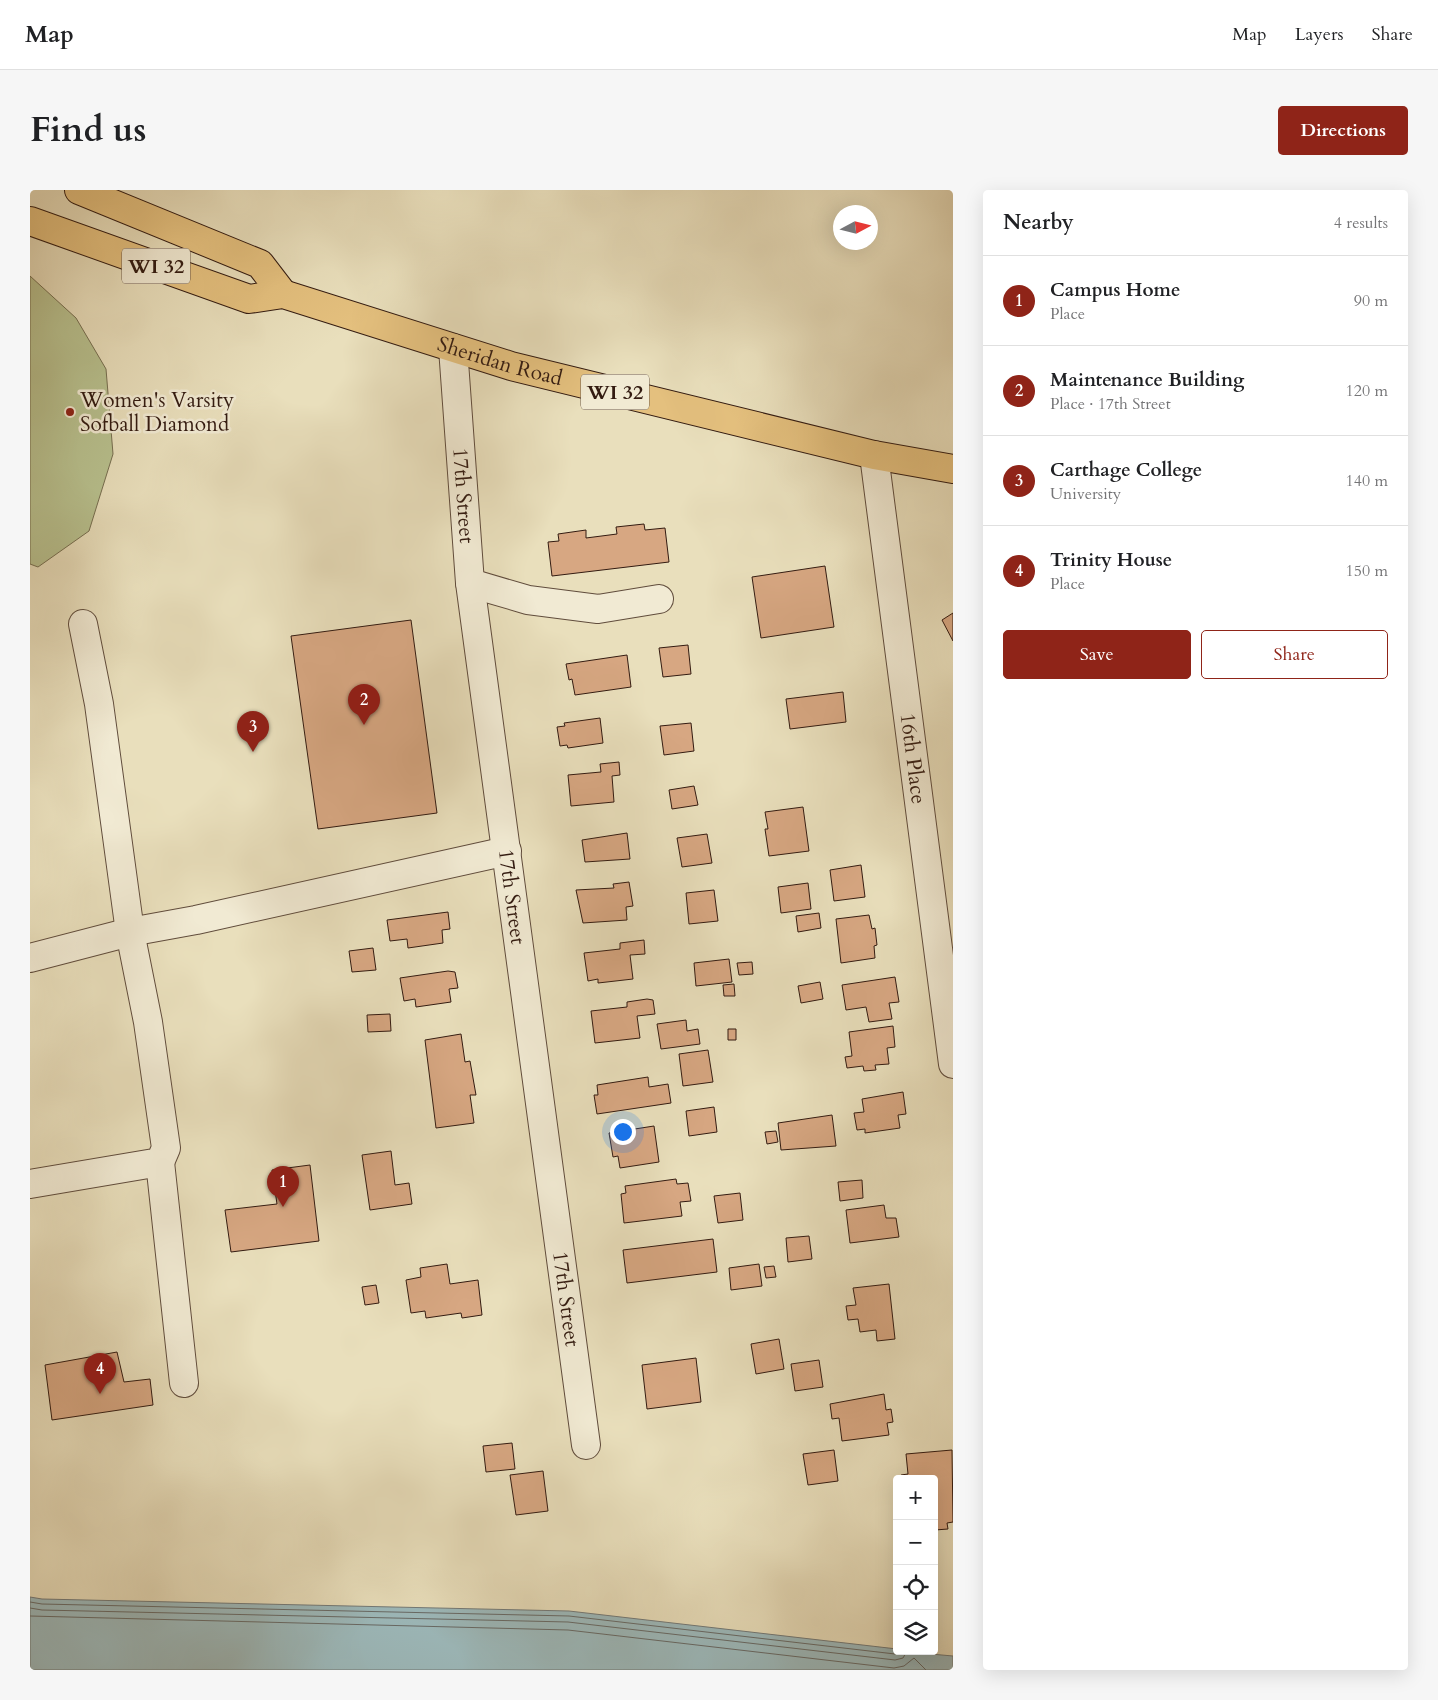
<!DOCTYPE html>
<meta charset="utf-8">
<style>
:root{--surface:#fff;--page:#f6f6f6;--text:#202124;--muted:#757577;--line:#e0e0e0;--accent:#8f2418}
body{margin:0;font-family:Cardo,serif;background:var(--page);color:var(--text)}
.controls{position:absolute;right:15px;bottom:15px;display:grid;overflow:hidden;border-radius:5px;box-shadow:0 5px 20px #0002}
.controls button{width:45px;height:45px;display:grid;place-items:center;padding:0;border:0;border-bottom:1px solid var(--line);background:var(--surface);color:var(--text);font:25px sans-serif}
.compass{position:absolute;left:803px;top:15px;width:45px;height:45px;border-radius:50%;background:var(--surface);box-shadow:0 5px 20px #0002;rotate:83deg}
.you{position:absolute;left:592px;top:941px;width:18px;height:18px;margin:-12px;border:4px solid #fff;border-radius:50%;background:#1a73e8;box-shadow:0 0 0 8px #1a73e833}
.badge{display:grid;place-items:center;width:32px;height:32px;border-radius:50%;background:var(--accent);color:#fff;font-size:16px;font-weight:700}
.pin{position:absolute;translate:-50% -41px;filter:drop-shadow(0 1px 2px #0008)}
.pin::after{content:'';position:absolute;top:26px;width:18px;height:15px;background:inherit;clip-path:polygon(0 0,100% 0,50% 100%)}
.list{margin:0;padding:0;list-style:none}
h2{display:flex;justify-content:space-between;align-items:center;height:65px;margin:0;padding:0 20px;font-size:21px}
h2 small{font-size:16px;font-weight:400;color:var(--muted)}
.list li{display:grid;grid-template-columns:32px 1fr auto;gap:15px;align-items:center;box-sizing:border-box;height:90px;padding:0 20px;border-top:1px solid var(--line)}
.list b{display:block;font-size:19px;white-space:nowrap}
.list p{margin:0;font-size:16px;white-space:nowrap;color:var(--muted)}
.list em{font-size:16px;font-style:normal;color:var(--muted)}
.actions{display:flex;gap:10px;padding:15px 20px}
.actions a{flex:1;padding:11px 0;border:1px solid var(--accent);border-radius:5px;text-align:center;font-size:18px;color:var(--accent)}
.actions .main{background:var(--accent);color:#fff}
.icon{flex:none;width:28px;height:28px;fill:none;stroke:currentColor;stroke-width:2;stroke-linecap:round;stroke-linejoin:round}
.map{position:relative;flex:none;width:923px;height:1480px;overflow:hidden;border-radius:5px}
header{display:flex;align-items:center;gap:30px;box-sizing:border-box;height:70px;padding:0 25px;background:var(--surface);border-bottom:1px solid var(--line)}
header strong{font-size:24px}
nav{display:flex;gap:28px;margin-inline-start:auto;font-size:18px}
.intro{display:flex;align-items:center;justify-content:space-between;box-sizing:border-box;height:120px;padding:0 30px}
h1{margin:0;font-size:35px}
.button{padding:12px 22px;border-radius:5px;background:var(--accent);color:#fff;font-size:18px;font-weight:700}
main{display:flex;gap:30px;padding:0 30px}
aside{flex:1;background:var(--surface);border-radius:5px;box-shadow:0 5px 20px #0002}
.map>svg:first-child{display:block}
</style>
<header>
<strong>Map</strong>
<nav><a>Map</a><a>Layers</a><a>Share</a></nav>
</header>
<div class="intro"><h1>Find us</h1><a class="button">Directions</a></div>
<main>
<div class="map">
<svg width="923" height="1480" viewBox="0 0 923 1480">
<rect width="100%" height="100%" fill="#e9dfbc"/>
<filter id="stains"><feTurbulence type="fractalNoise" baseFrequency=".004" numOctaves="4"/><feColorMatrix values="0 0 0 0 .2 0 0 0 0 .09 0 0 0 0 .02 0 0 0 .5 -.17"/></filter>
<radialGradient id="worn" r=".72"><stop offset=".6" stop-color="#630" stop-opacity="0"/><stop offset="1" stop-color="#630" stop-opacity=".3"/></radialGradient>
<path fill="#b8c18f" stroke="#766e50" d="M0,86L46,128L76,179L83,264L59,341L8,377L0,374Z"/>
<path fill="#9dbabc" stroke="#737a78" d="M0,1407L12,1409L539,1421L867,1459V1461L923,1466V1480H0Z"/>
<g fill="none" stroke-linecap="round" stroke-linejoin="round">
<path stroke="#686a66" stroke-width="1" d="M0,1412L12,1414L539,1426L865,1464L871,1461
M0,1418L12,1420L538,1432L865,1470L873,1468L877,1461
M0,1426L538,1440L864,1478L874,1476L884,1468L896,1480"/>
</g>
<path fill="#d7a782" stroke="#331b11" d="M614,334L615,340L635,338L639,372L522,386L518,352L529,351L528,344L556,340V348L587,344L586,337Z
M795,376L804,437L731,448L722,387Z
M923,423V451L912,430Z
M381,430L407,623L288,639L261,446Z
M658,455L661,484L633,487L629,458Z
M597,465L601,497L545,505L542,489L539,490L536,474Z
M813,502L816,532L760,539L756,509Z
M570,528L573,553L538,558L537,555L530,556L527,537L535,536L534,533Z
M661,533L664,561L634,565L630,536Z
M589,572L590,585L582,586L584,612L541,616L538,585L571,582L570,574Z
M664,596L668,615L642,619L639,600Z
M773,617L779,661L739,666L735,639H738L735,622Z
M597,643L600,669L555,672L552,650Z
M677,644L682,673L652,677L647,648Z
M831,675L835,707L804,711L800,680Z
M599,692L603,716L596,717L597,730L553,733L546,700L584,698L583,694Z
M778,693L781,719L751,723L748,697Z
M684,700L688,731L659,734L656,703Z
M418,722L420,739L412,740L413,753L378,758L377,749L360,751L357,730Z
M789,723L791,738L768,742L766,726Z
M839,725L842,739L845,738L847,755L844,756L845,768L811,773L806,729Z
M614,750L615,764L600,765L603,789L568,793V789L558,791L554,763L590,759V753Z
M343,758L346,780L322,782L319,761Z
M699,769L702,792L666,796L664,773Z
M722,772L723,784L709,785L707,773Z
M418,781L425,782L428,798L419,799L421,812L386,817L385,809L374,811L370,788Z
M865,787L869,812L859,813L862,829L839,832L836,817L816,820L812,795Z
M790,792L793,809L771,813L768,796Z
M704,794L705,806H694L693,795Z
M617,809L623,810L625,824L607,826L610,848L565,853L561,821L597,817V812Z
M360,824L361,841L338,842L337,825Z
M656,830L657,841L668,839L670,854L631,859L627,834Z
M863,836L865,857L857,858L859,874L845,875L846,880L834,881L833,876L817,878L815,867L822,866L819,842Z
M698,839H706V850H698Z
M431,844L435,872L440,871L446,905H440L444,933L406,938L395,850Z
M678,860L683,892L653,896L649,864Z
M618,887L619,897L638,894L641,913L567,924L564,905H568L567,895Z
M873,902L876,924L868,925L870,938L835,943V939L827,940L824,923L834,922L832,909Z
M684,917L687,942L659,946L656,921Z
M802,925L806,956L751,960L748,933Z
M624,936L629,972L590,978L588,966L583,967L579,943Z
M746,941L748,952L737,954L735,942Z
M361,961L365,995L379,993L382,1014L340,1020L332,965Z
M280,975L289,1051L201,1062L195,1020L247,1014L242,980Z
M646,989L647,994L658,993L661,1011L650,1012L652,1026L594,1033L591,1004L596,1003L595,996Z
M832,990L833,1008L810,1011L808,992Z
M710,1003L713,1030L688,1033L684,1006Z
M854,1015L856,1028H866L869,1047L820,1053L816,1020Z
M779,1046L782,1069L758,1072L756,1048Z
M683,1049L687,1082L597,1093L593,1060Z
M417,1074L420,1094L448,1090L452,1125L432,1128L431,1123L396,1128L395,1121L381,1123L376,1090L391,1087L390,1078Z
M729,1074L732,1096L701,1100L699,1078Z
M744,1076L746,1087L736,1088L734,1077Z
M859,1094L865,1149L847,1151L846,1140L830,1142L828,1129L818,1130L816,1116L826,1115L823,1098Z
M346,1095L349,1113L335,1115L332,1097Z
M749,1149L754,1179L726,1184L721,1154Z
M87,1162L94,1192L120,1189L123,1215L22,1230L15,1175Z
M666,1168L671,1212L617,1219L612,1175Z
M789,1170L793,1197L765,1201L761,1174Z
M854,1204L856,1220L861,1219L863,1232L857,1233L859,1245L812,1251L809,1228L802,1229L800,1214Z
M482,1253L485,1279L456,1282L453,1256Z
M804,1260L808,1291L778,1295L773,1264Z
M922,1260L923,1332L917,1333L918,1339L905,1340L904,1289H871V1285L878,1284L876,1264Z
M513,1281L518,1321L486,1325L480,1285Z"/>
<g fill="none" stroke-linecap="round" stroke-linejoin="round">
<g stroke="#604c3c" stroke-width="30">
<g id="minor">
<path id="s1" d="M423,158L440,393L556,1255"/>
<path id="s2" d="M844,265L923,874"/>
<path d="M440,393L498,410L568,419L629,409"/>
<path d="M0,768L100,742L166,730L477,661"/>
<path d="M130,972L154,1193"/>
<path d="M0,994L130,972L136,958L118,832L100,742L69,514L53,434"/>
</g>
</g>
<g stroke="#331b11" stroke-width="30">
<g id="major">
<path d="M49,0L230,74L253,104"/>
<path id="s3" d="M0,31L219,109L253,104L481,176L844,265L923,279"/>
</g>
</g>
<use href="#minor" stroke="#f1ead3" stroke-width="28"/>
<use href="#major" stroke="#e4c07e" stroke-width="28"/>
</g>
<circle fill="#8f2418" stroke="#f1ead3" stroke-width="2" cx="40" cy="222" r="5"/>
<g text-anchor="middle" stroke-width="5" stroke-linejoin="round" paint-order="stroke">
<g fill="#f1ead3" stroke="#6c594b" stroke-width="1">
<rect x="92" y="58.5" width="68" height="35" rx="4"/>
<rect x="551" y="184.5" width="68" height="35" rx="4"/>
</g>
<g font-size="20" font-weight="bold" fill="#331b11">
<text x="126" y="83">WI 32</text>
<text x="585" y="209">WI 32</text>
</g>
<g font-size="21" fill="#331b11" stroke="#f1ead3">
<text dy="7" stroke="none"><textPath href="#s3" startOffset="494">Sheridan Road</textPath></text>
<text dy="7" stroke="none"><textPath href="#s1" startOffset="148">17th Street</textPath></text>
<text dy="7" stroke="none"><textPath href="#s2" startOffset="306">16th Place</textPath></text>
<text dy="7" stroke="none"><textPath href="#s1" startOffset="552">17th Street</textPath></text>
<text dy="7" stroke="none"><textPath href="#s1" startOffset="958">17th Street</textPath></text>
</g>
<g font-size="21" fill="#331b11" stroke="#f1ead3" text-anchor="start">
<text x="50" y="217">Women's Varsity<tspan x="50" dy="24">Sofball Diamond</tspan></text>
</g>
</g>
<rect width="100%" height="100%" filter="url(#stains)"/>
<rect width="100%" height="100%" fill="url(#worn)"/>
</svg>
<div class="controls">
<button>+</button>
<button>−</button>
<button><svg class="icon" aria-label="locate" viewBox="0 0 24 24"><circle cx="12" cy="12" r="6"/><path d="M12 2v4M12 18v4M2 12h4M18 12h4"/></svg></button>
<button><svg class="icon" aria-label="layers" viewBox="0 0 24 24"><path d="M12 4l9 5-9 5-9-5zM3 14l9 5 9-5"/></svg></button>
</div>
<svg class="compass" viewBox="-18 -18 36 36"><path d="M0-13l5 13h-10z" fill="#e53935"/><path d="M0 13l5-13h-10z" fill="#757577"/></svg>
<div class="you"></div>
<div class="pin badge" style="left:253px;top:1017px">1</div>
<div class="pin badge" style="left:334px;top:535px">2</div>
<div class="pin badge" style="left:223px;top:562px">3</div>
<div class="pin badge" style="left:70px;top:1204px">4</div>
</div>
<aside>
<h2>Nearby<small>4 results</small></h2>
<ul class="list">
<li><span class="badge">1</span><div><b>Campus Home</b><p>Place</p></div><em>90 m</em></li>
<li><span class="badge">2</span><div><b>Maintenance Building</b><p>Place · 17th Street</p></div><em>120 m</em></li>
<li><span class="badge">3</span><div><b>Carthage College</b><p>University</p></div><em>140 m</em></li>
<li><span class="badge">4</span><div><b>Trinity House</b><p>Place</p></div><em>150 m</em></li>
</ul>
<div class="actions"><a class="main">Save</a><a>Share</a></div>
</aside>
</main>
